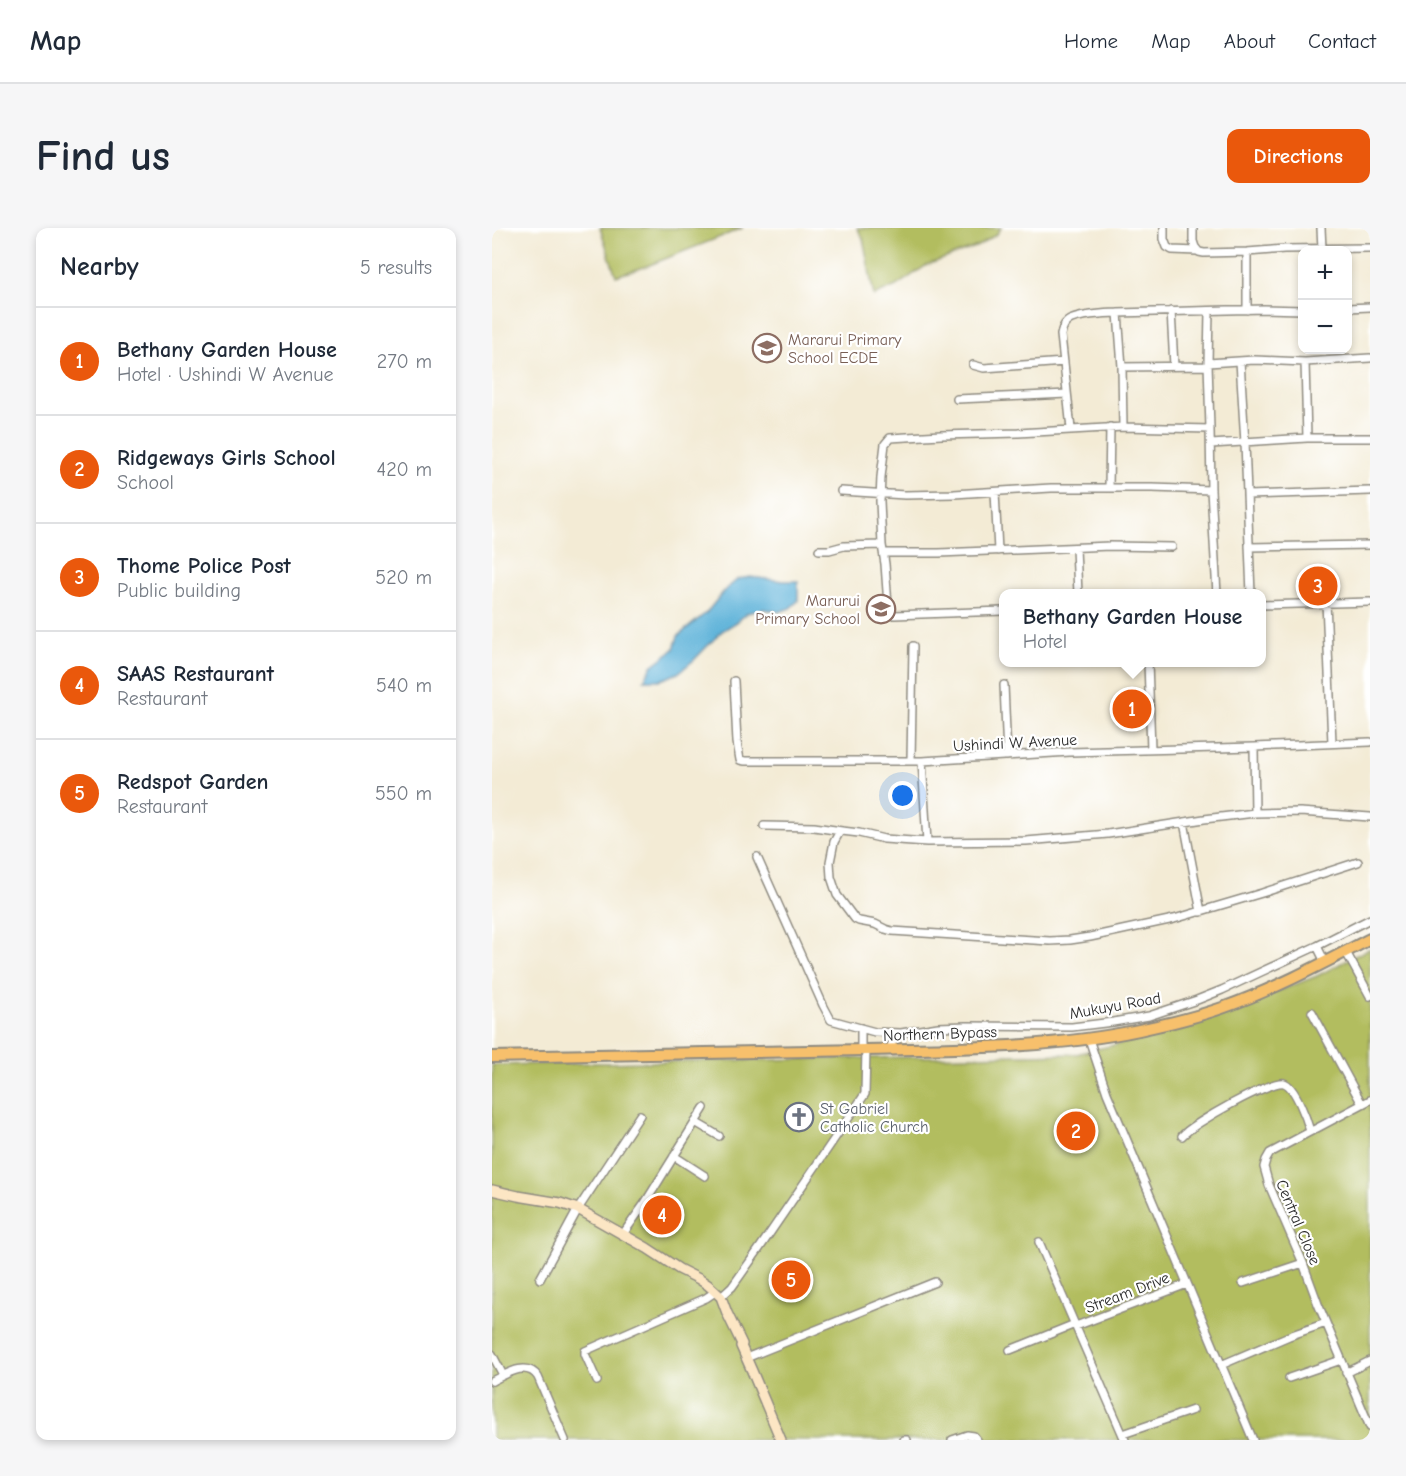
<!DOCTYPE html>
<meta charset="utf-8">
<style>
:root{--surface:#fff;--page:#f6f6f7;--text:#1f2937;--muted:#747a83;--line:#e0e1e3;--accent:#ea580c}
body{margin:0;font-family:"Comic Neue",sans-serif;background:var(--page);color:var(--text)}
.controls{position:absolute;right:18px;top:18px;display:grid;overflow:hidden;border-radius:12px;box-shadow:0 3px 9px #0003}
.controls button{width:54px;height:54px;display:grid;place-items:center;padding:0;border:0;border-bottom:2px solid var(--line);background:var(--surface);color:var(--text);font:30px sans-serif}
.you{position:absolute;left:411px;top:568px;width:21px;height:21px;margin:-15px;border:4px solid #fff;border-radius:50%;background:#1a73e8;box-shadow:0 0 0 9px #1a73e833}
.badge{display:grid;place-items:center;width:39px;height:39px;border-radius:50%;background:var(--accent);color:#fff;font-size:20px;font-weight:700}
.pin{position:absolute;translate:-50% -50%;border:3px solid #fff;box-shadow:0 2px 6px #0006}
.popup{position:absolute;left:507px;top:361px;width:267px;height:78px;box-sizing:border-box;display:grid;place-content:center;border-radius:12px;background:var(--surface);filter:drop-shadow(0 2px 4px #0005);font-size:20px;white-space:nowrap;color:var(--muted)}
.popup b{font-size:22px;color:var(--text)}
.popup::after{content:'';position:absolute;left:50%;top:100%;margin-left:-12px;border:12px solid transparent;border-top-color:var(--surface)}
.list{margin:0;padding:0;list-style:none}
h2{display:flex;justify-content:space-between;align-items:center;height:78px;margin:0;padding:0 24px;font-size:26px}
h2 small{font-size:20px;font-weight:400;color:var(--muted)}
.list li{display:grid;grid-template-columns:39px 1fr auto;gap:18px;align-items:center;box-sizing:border-box;height:108px;padding:0 24px;border-top:2px solid var(--line)}
.list b{display:block;font-size:22px;white-space:nowrap}
.list p{margin:0;font-size:20px;white-space:nowrap;color:var(--muted)}
.list em{font-size:20px;font-style:normal;color:var(--muted)}
.map{position:relative;flex:none;width:878px;height:1212px;overflow:hidden;border-radius:12px}
header{display:flex;align-items:center;gap:36px;box-sizing:border-box;height:84px;padding:0 30px;background:var(--surface);border-bottom:2px solid var(--line)}
header strong{font-size:28px}
nav{display:flex;gap:33px;margin-inline-start:auto;font-size:21px}
.intro{display:flex;align-items:center;justify-content:space-between;box-sizing:border-box;height:144px;padding:0 36px}
h1{margin:0;font-size:42px}
.button{padding:15px 27px;border-radius:12px;background:var(--accent);color:#fff;font-size:21px;font-weight:700}
main{display:flex;gap:36px;padding:0 36px}
aside{flex:1;background:var(--surface);border-radius:12px;box-shadow:0 3px 9px #0003}
.map>svg:first-child{display:block}
</style>
<header>
<strong>Map</strong>
<nav><a>Home</a><a>Map</a><a>About</a><a>Contact</a></nav>
</header>
<div class="intro"><h1>Find us</h1><a class="button">Directions</a></div>
<main>
<aside>
<h2>Nearby<small>5 results</small></h2>
<ul class="list">
<li><span class="badge">1</span><div><b>Bethany Garden House</b><p>Hotel · Ushindi W Avenue</p></div><em>270 m</em></li>
<li><span class="badge">2</span><div><b>Ridgeways Girls School</b><p>School</p></div><em>420 m</em></li>
<li><span class="badge">3</span><div><b>Thome Police Post</b><p>Public building</p></div><em>520 m</em></li>
<li><span class="badge">4</span><div><b>SAAS Restaurant</b><p>Restaurant</p></div><em>540 m</em></li>
<li><span class="badge">5</span><div><b>Redspot Garden</b><p>Restaurant</p></div><em>550 m</em></li>
</ul>
</aside>
<div class="map">
<svg width="878" height="1212" viewBox="0 0 878 1212">
<rect width="100%" height="100%" fill="#fff"/>
<filter id="ink" filterUnits="userSpaceOnUse"><feTurbulence type="fractalNoise" baseFrequency=".0167" numOctaves="2"/><feDisplacementMap in="SourceGraphic" scale="12" xChannelSelector="R" yChannelSelector="G"/><feConvolveMatrix kernelMatrix="1 2 1 2 8 2 1 2 1" color-interpolation-filters="sRGB"/></filter>
<filter id="wash" filterUnits="userSpaceOnUse"><feTurbulence type="fractalNoise" baseFrequency=".008" numOctaves="4" result="noise"/><feDisplacementMap in="SourceGraphic" scale="24" xChannelSelector="R" yChannelSelector="G"/><feGaussianBlur stdDeviation="1.35" result="paint"/><feColorMatrix in="noise" values="0 0 0 0 0 0 0 0 0 0 0 0 0 0 0 0 0 1.4 0 .05"/><feComposite in="paint" operator="in"/></filter>
<g filter="url(#wash)">
<rect width="100%" height="100%" fill="#f3ebd5"/>
<path fill="#b2bd5f" stroke="#6e7445" stroke-width="1.5" d="M108,0H251L155,38L124,48Z
M365,0H509L505,6L486,18L435,37L404,58L382,68L371,10Z
M878,720V1212H0V837L584,826L682,803L825,748Z"/>
<path fill="#5db2d9" stroke="#446e82" stroke-width="1.5" d="M258,349L292,353H306V373L298,380L287,384L272,381L255,385L245,394L230,403L202,432L186,445L169,452H152L160,438L182,421L186,408L215,384L232,363L246,351Z"/>
</g>
<g filter="url(#ink)">
<g fill="none" stroke-linecap="round" stroke-linejoin="round">
<g stroke="#8f8b80" stroke-width="10">
<path id="street" d="M672,0V11L675,19L680,22L705,23
M701,0V13L703,19L707,24L712,25L755,24L792,21L878,20
M829,0L830,21
M755,24V82
M856,80L878,79
M679,83L682,138
M717,83L716,135L718,201
M748,133L753,215L759,366
M716,135L762,132L813,134
M481,137L492,140L572,134
M630,139L716,138
M465,171L575,166
M631,199L630,139L626,85L772,81L810,82
M579,201L569,107C570,102 571,97 575,94C582,87 616,85 626,85
M815,210L813,134L878,130
M719,216L815,210H878
M617,259L618,199
M349,263L413,267L462,266L559,260H660L719,262
M503,264L506,323
M755,267L878,263
M757,319L878,317
M584,320L586,366
M327,322H337L352,318L390,317
M392,325H447L618,318L680,319
M834,374L840,515
M769,377L878,374
M511,383L402,387L398,384L396,377L393,336L390,317L388,273L389,249L393,216L398,210L449,207L526,205L631,199L718,201L719,262L725,366
M656,434L659,521
M242,453L245,514L248,532L253,533H430L578,524L762,519L878,514
M512,457L515,528
M762,519L763,585
M419,532L421,418
M430,533L435,614
M692,594L709,684
M272,598L322,599L350,603
M265,629L331,777L339,792L383,804L409,805
M866,634L770,665L682,691L598,709L578,712L558,713L400,703L393,701L383,696L367,693L363,691L345,667L339,649L338,634L342,614L347,605L350,603L367,605L392,611L435,614L534,613L616,606L712,591L763,585L808,584L878,589
M825,718L833,734
M854,724L878,768
M820,784L870,876
M369,800V822
M597,811L615,865L761,1212
M398,821L401,813L409,805L446,799L474,798L580,799L621,794L657,788L705,772L730,762L825,718L878,691
M878,872L778,925L774,932L772,939L777,957L811,1035L826,1076L878,1199
M203,894L227,908
M690,908C700,896 778,852 792,855C803,858 815,892 818,903
M182,928L213,948
M131,1006L153,975L212,880
M547,1014L633,1212
M48,1051L86,981L148,887
M751,1055L811,1035
M229,1069L240,1059L267,1021L373,866L374,822
M584,1098L695,1056
M518,1122L583,1096
M0,1126L11,1147
M254,1130L443,1054
M729,1137L797,1108L834,1095
M854,1145L878,1133
M797,1150L849,1132
M0,1153C14,1146 35,1132 46,1149L73,1212
M105,1153L93,1126V1123L214,1070L220,1066L221,1062
M631,1206L701,1182
M412,1212H415
M460,1212L475,1207L482,1208L485,1212"/>
</g>
<g stroke="#8f8b80" stroke-width="12">
<path id="secondary" d="M0,962L26,968L68,975L86,981L155,1020L187,1041L207,1051L216,1057L229,1069L235,1085L250,1116L249,1118L260,1143L289,1212"/>
</g>
<g stroke="#8f8b80" stroke-width="14">
<path id="primary" d="M0,829C124,827 248,824 372,822C463,820 557,821 647,802C675,796 704,789 730,780C781,762 830,736 878,711"/>
</g>
<use href="#street" stroke="#fff" stroke-width="7"/>
<use href="#secondary" stroke="#fce6c4" stroke-width="9"/>
<use href="#primary" stroke="#f7c06c" stroke-width="10"/>
</g>
</g>
<defs>
<g id="school-ring" transform="scale(1.5)"><circle r="9.5" fill="#fff" stroke="#8d6e63" stroke-width="1.5"/><path d="M0-5L7-2L0 1L-7-2ZM-4 1L0 2.5L4 1V4Q0 6-4 4Z" fill="#8d6e63"/></g>
<g id="church-ring" transform="scale(1.5)"><circle r="9.5" fill="#fff" stroke="#6b7280" stroke-width="1.5"/><path d="M-1.2-6h2.4v3.5h3.3v2.4h-3.3V6h-2.4V-.1h-3.3v-2.4h3.3Z" fill="#6b7280"/></g>
</defs>
<g fill-rule="evenodd">
<use href="#school-ring" x="275" y="120"/>
<use href="#school-ring" x="389" y="381"/>
<use href="#church-ring" x="307" y="889"/>
</g>
<g text-anchor="middle" stroke-width="4.5" stroke-linejoin="round" paint-order="stroke">
<g font-size="16" fill="#785e54" stroke="#fff" text-anchor="start">
<text x="296" y="117">Mararui Primary<tspan x="296" dy="18">School ECDE</tspan></text>
<text x="368" y="378" text-anchor="end">Marurui<tspan x="368" dy="18">Primary School</tspan></text>
</g>
<g font-size="16" fill="#2b2b2b" stroke="#fff">
<text transform="translate(523 514) rotate(-3)" y="6">Ushindi W Avenue</text>
<text transform="translate(623 777) rotate(-10)" y="6">Mukuyu Road</text>
<text transform="translate(448 805) rotate(-2)" y="6">Northern Bypass</text>
<text transform="translate(807 994) rotate(67)" y="6">Central Close</text>
<text transform="translate(635 1064) rotate(-21)" y="6">Stream Drive</text>
</g>
<g font-size="16" fill="#5b616d" stroke="#fff" text-anchor="start">
<text x="328" y="886">St Gabriel<tspan x="328" dy="18">Catholic Church</tspan></text>
</g>
</g>
</svg>
<div class="controls">
<button>+</button>
<button>−</button>
</div>
<div class="you"></div>
<div class="pin badge" style="left:640px;top:481px">1</div>
<div class="popup"><b>Bethany Garden House</b>Hotel</div>
<div class="pin badge" style="left:584px;top:903px">2</div>
<div class="pin badge" style="left:826px;top:358px">3</div>
<div class="pin badge" style="left:170px;top:987px">4</div>
<div class="pin badge" style="left:299px;top:1052px">5</div>
</div>
</main>
